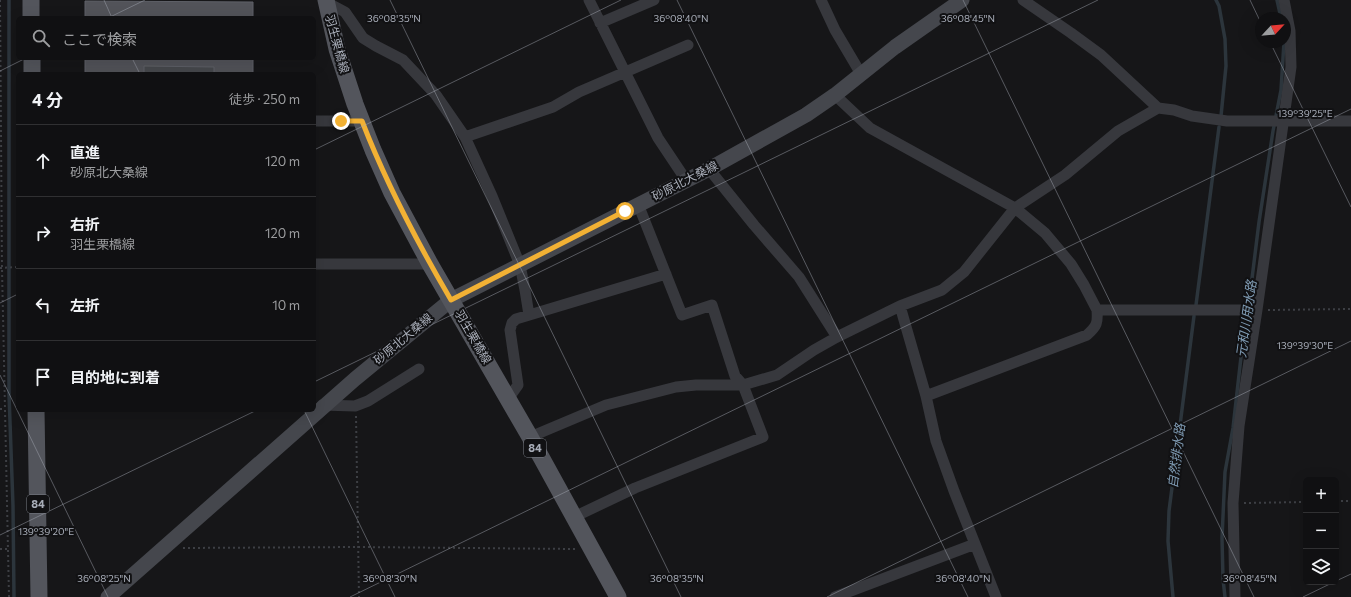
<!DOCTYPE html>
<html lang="ja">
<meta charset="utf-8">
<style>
:root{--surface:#101012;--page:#1e1e20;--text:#f1f3f6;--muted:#9c9d9f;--line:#303032}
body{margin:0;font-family:Commissioner,"Noto Sans JP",sans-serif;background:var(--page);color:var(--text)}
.controls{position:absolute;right:12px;bottom:12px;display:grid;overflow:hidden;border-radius:6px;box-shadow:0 4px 16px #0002}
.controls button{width:36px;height:36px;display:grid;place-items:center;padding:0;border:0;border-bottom:1px solid var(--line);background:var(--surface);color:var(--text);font:20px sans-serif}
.compass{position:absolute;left:1255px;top:12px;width:36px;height:36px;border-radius:50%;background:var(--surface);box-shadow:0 4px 16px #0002;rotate:64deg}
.stop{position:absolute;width:12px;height:12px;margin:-9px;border:3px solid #f2b134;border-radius:50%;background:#fff}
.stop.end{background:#f2b134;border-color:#fff;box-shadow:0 1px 4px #0008}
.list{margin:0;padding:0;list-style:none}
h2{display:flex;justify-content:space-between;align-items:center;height:52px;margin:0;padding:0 16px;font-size:17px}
h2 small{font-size:13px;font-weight:400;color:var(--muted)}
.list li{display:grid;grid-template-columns:26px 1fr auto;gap:12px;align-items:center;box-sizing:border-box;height:72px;padding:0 16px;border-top:1px solid var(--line)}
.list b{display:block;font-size:15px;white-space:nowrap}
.list p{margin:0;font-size:13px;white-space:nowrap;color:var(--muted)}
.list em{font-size:13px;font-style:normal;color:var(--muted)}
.icon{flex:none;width:22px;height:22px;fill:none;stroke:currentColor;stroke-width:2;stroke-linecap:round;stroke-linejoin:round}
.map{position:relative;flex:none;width:1351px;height:597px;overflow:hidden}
.search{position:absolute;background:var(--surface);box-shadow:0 4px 16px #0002;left:16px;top:16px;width:300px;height:44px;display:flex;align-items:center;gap:10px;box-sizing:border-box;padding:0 14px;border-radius:6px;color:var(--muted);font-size:15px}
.panel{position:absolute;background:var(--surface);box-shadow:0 4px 16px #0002;left:16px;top:72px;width:300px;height:340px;border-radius:6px}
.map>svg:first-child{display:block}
</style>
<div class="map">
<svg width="1351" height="597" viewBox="0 0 1351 597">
<rect width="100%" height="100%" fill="#161618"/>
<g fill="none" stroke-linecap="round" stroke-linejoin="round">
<path stroke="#2c353c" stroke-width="3.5" d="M9,0V394L13,506L14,597
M1216,0L1219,6L1225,39L1226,66L1221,116
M1277,0L1281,18
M1196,305L1219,127
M1173,597L1168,541L1169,511L1194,316
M1225,597L1223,579L1222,538L1225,472L1233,428L1241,357L1245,335L1259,222L1273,131L1281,90L1284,42"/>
<path stroke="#3d3f44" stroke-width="2" stroke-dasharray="2 3" stroke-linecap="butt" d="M0,0L2,268L9,597
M0,268L18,267
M1268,310L1351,309
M0,409H5
M356,416L359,597
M1336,501H1351
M1244,503L1306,502
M183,548L358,547L576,549
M0,549H8"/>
<path stroke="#37383d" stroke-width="11" d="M589,0L658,138L686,180
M821,0L835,30L861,74
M1023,0L1071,33L1101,55L1158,108L1174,110L1192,116L1227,121H1351
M326,2L345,12L363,38L376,46L403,60L436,95L465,137L492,196L520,265L525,290L529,315
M600,23L654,0
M835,95L870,128L1015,208L1045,233L1071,264L1084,285L1097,310H1257
M314,121H362
M465,137L553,107L579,92L688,45
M709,169L754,225L799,277L837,337
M314,264H430
M900,306L926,396L936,441L954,491L996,597
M926,396L1087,335C1097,326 1098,323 1097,310
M508,399L518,385L510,330L512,323L516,319L666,274
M322,405L355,406L368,401L419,369
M530,437L606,405L676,387L696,385H743L777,375L814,350L837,337L900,306L942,290L964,272L1015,208L1065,175L1118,131L1158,108
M574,517L635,488L763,437L743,385L735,376L712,305L682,315L638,204
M835,597L975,544
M1235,597L1233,503L1239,426L1257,310L1291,67L1290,31L1284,0"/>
<path stroke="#45474d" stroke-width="15" d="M108,597L355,379L451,300L709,169L806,115L835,95L895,47L962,0"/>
<path stroke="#53555c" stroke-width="17" d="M31,0V18
M326,0L337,49L355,104L373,150L392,193L430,264L530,437L618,597
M32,58V74
M36,410L39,597"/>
</g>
<path fill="#47494d" d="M85,58H253V74H85Z"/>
<path fill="#525359" stroke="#5f6168" d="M85,1L253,2V18H85Z
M85,58H253V74H214V67L144,66V74H85Z"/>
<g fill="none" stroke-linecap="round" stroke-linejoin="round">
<path stroke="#f2b134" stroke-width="5" d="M341,121H362C386,183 417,242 451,300L625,211"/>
</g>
<path fill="none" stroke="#a8adb8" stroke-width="1" stroke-opacity="0.45" d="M104,0L112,18M390,0L681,597M677,0L968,597M963,0L1254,597M1250,0L1261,23M108,18L145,0M1270,42L1351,207M132,58L140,74M0,71L26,58M314,150L621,0M0,303L18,294M0,375L108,597M314,382L1098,0M304,410L395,597M0,535L257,410M1336,581L1351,574M350,597L1351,109M827,597L1351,341M1303,597L1334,582"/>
<g text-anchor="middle" stroke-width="4" stroke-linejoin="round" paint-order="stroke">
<g fill="#111113" stroke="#7b7e86" stroke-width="1">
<rect x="524" y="439" width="22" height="18" rx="3"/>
<rect x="27" y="495" width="22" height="18" rx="3"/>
</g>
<g font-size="11" font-weight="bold" fill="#a8adb8">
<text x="535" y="452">84</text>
<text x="38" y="508">84</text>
</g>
<g font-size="12" fill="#a8adb8" stroke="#111113">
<text transform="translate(337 44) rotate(75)" y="4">羽生栗橋線</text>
<text transform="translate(685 181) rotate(-27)" y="4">砂原北大桑線</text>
<text transform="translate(473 337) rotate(60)" y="4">羽生栗橋線</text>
<text transform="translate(403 339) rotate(-40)" y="4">砂原北大桑線</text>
</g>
<g font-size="13" font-style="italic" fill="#7f9bb3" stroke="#111113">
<text transform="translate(1246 319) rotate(-82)" y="5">元和川用水路</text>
<text transform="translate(1176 456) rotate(-83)" y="5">自然排水路</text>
</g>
</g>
<g font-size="10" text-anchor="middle" fill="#a8adb8" stroke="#111113" stroke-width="4" stroke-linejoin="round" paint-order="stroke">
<text x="394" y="22">36°08'35"N</text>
<text x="681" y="22">36°08'40"N</text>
<text x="968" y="22">36°08'45"N</text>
<text x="1305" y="117">139°39'25"E</text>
<text x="1305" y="349">139°39'30"E</text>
<text x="46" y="535">139°39'20"E</text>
<text x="104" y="582">36°08'25"N</text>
<text x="390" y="582">36°08'30"N</text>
<text x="677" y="582">36°08'35"N</text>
<text x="963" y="582">36°08'40"N</text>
<text x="1250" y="582">36°08'45"N</text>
</g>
</svg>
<div class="controls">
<button>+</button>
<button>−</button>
<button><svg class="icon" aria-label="layers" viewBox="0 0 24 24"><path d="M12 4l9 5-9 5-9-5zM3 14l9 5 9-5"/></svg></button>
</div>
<svg class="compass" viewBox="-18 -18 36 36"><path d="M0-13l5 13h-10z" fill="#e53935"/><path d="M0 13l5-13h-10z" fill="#9c9d9f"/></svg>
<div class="stop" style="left:625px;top:211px"></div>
<div class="stop end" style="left:341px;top:121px"></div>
<div class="search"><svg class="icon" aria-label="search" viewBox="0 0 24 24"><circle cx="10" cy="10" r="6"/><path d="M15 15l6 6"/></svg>ここで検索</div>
<section class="panel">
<h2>4 分<small>徒歩 · 250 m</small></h2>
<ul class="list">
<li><svg class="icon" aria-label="ahead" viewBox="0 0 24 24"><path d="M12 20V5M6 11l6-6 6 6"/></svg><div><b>直進</b><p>砂原北大桑線</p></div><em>120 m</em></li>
<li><svg class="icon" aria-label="right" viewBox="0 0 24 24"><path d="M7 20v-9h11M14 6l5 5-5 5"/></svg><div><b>右折</b><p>羽生栗橋線</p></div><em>120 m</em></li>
<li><svg class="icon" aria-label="left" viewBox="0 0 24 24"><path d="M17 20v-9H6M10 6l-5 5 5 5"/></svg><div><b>左折</b></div><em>10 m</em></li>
<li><svg class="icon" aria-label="arrive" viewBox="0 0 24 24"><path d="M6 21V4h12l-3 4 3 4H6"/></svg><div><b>目的地に到着</b></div></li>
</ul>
</section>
</div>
